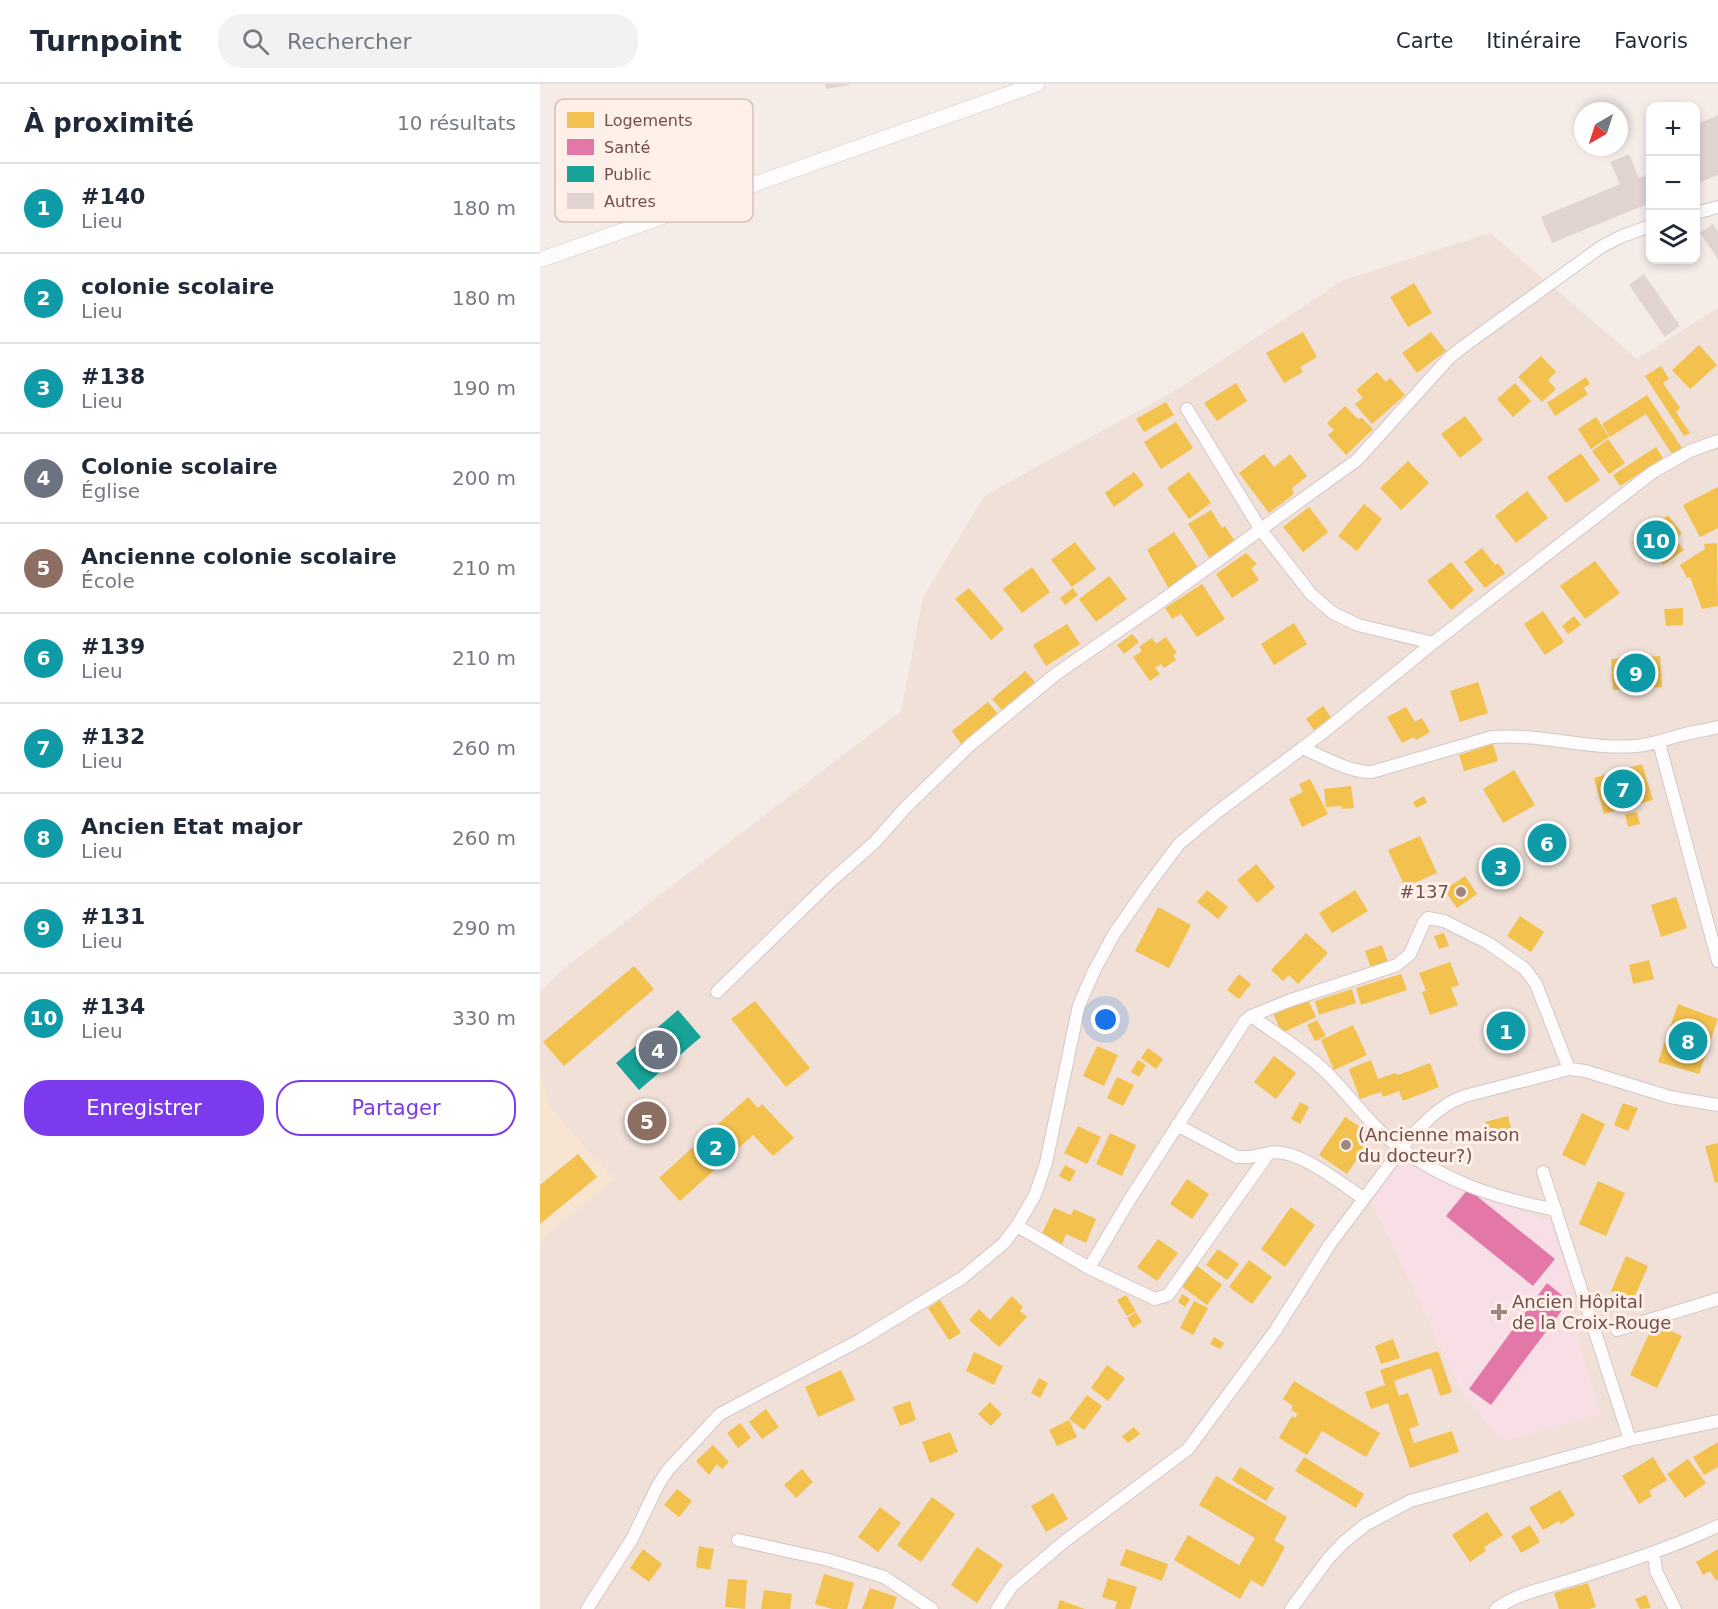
<!DOCTYPE html>
<html lang="fr">
<meta charset="utf-8">
<style>
:root{--surface:#fff;--page:#f2f2f3;--text:#1f2937;--muted:#747a83;--line:#e0e1e3;--accent:#7c3aed}
body{margin:0;font-family:"DejaVu Sans",sans-serif;background:var(--page);color:var(--text)}
.controls{position:absolute;right:18px;top:18px;display:grid;overflow:hidden;border-radius:12px;box-shadow:0 3px 9px #0003}
.controls button{width:54px;height:54px;display:grid;place-items:center;padding:0;border:0;border-bottom:2px solid var(--line);background:var(--surface);color:var(--text);font:30px sans-serif}
.compass{position:absolute;left:1034px;top:18px;width:54px;height:54px;border-radius:50%;background:var(--surface);box-shadow:0 3px 9px #0003;rotate:219deg}
.you{position:absolute;left:566px;top:936px;width:21px;height:21px;margin:-15px;border:4px solid #fff;border-radius:50%;background:#1a73e8;box-shadow:0 0 0 9px #1a73e833}
.badge{display:grid;place-items:center;width:39px;height:39px;border-radius:50%;background:var(--accent);color:#fff;font-size:20px;font-weight:700}
.pin{position:absolute;translate:-50% -50%;border:3px solid #fff;box-shadow:0 2px 6px #0006}
.list{margin:0;padding:0;list-style:none}
h2{display:flex;justify-content:space-between;align-items:center;height:78px;margin:0;padding:0 24px;font-size:26px}
h2 small{font-size:20px;font-weight:400;color:var(--muted)}
.list li{display:grid;grid-template-columns:39px 1fr auto;gap:18px;align-items:center;box-sizing:border-box;height:90px;padding:0 24px;border-top:2px solid var(--line)}
.list b{display:block;font-size:22px;white-space:nowrap}
.list p{margin:0;font-size:20px;white-space:nowrap;color:var(--muted)}
.list em{font-size:20px;font-style:normal;color:var(--muted)}
.actions{display:flex;gap:12px;padding:18px 24px}
.actions a{flex:1;padding:14px 0;border:2px solid var(--accent);border-radius:24px;text-align:center;font-size:21px;color:var(--accent)}
.actions .main{background:var(--accent);color:#fff}
.icon{flex:none;width:33px;height:33px;fill:none;stroke:currentColor;stroke-width:2;stroke-linecap:round;stroke-linejoin:round}
.map{position:relative;flex:none;width:1178px;height:1525px;overflow:hidden}
header{display:flex;align-items:center;gap:36px;box-sizing:border-box;height:84px;padding:0 30px;background:var(--surface);border-bottom:2px solid var(--line)}
header strong{font-size:28px}
nav{display:flex;gap:33px;margin-inline-start:auto;font-size:21px}
.search{width:420px;height:54px;background:var(--page);display:flex;align-items:center;gap:15px;box-sizing:border-box;padding:0 21px;border-radius:24px;color:var(--muted);font-size:22px}
main{display:flex}
aside{flex:1;background:var(--surface)}
.map>svg:first-child{display:block}
</style>
<header>
<strong>Turnpoint</strong>
<div class="search"><svg class="icon" aria-label="search" viewBox="0 0 24 24"><circle cx="10" cy="10" r="6"/><path d="M15 15l6 6"/></svg>Rechercher</div>
<nav><a>Carte</a><a>Itinéraire</a><a>Favoris</a></nav>
</header>
<main>
<aside>
<h2>À proximité<small>10 résultats</small></h2>
<ul class="list">
<li><span class="badge" style="background:#0f9aa8">1</span><div><b>#140</b><p>Lieu</p></div><em>180 m</em></li>
<li><span class="badge" style="background:#0f9aa8">2</span><div><b>colonie scolaire</b><p>Lieu</p></div><em>180 m</em></li>
<li><span class="badge" style="background:#0f9aa8">3</span><div><b>#138</b><p>Lieu</p></div><em>190 m</em></li>
<li><span class="badge" style="background:#6b7280">4</span><div><b>Colonie scolaire</b><p>Église</p></div><em>200 m</em></li>
<li><span class="badge" style="background:#8d6e63">5</span><div><b>Ancienne colonie scolaire</b><p>École</p></div><em>210 m</em></li>
<li><span class="badge" style="background:#0f9aa8">6</span><div><b>#139</b><p>Lieu</p></div><em>210 m</em></li>
<li><span class="badge" style="background:#0f9aa8">7</span><div><b>#132</b><p>Lieu</p></div><em>260 m</em></li>
<li><span class="badge" style="background:#0f9aa8">8</span><div><b>Ancien Etat major</b><p>Lieu</p></div><em>260 m</em></li>
<li><span class="badge" style="background:#0f9aa8">9</span><div><b>#131</b><p>Lieu</p></div><em>290 m</em></li>
<li><span class="badge" style="background:#0f9aa8">10</span><div><b>#134</b><p>Lieu</p></div><em>330 m</em></li>
</ul>
<div class="actions"><a class="main">Enregistrer</a><a>Partager</a></div>
</aside>
<div class="map">
<svg width="1178" height="1525" viewBox="0 0 1178 1525">
<rect width="100%" height="100%" fill="#f5ece8"/>
<path fill="#f0e0d8" d="M950,149L1097,275L1178,224V1525H0V907L27,882L361,627L383,513L444,412L636,306L804,196Z"/>
<path fill="#f7dfe5" d="M862,1070L946,1114L1010,1137L1028,1193L1040,1263L1061,1330L962,1357L925,1313L829,1113Z"/>
<path fill="#f7e4d1" d="M0,994L3,996L8,1021L74,1095L0,1158Z"/>
<path fill="#f2c14e" d="M874,199L892,229L868,243L850,213Z
M763,248L777,273L760,283L763,288L744,299L726,269Z
M891,248L906,267L877,289L862,269Z
M1159,261L1177,281L1150,305L1132,286Z
M1001,272L1016,288L1008,296L1016,305L1002,318L978,293Z
M1121,282L1129,295L1123,299L1140,324L1136,328L1150,349L1144,352L1105,292Z
M837,288L846,298L850,294L865,311L832,340L815,320L823,314L816,306Z
M1046,293L1050,300L1044,304L1048,310L1015,332L1007,319Z
M696,299L707,317L677,337L664,319Z
M975,299L991,317L973,333L957,315Z
M1107,311L1142,364L1132,370L1106,330L1070,353L1062,340Z
M626,318L634,331L604,348L596,335Z
M805,322L818,335L822,334L833,345L806,371L788,351L794,346L787,339Z
M925,332L943,356L920,374L901,350Z
M1056,333L1069,353L1051,365L1038,345Z
M636,338L653,364L621,385L604,358Z
M1068,355L1085,379L1069,390L1052,367Z
M1116,363L1123,374L1080,402L1073,391Z
M1041,369L1060,396L1026,419L1007,393Z
M724,370L734,383L750,370L767,392L752,404L754,410L729,429L699,389Z
M868,377L889,399L861,426L840,404Z
M594,388L604,401L574,423L565,409Z
M649,388L671,419L649,435L627,404Z
M1178,403V444L1160,453L1143,421Z
M987,407L1008,434L976,459L955,432Z
M824,420L842,435L817,467L798,452Z
M769,423L788,448L763,468L743,443Z
M671,426L682,444L685,442L696,459L670,475L648,440Z
M1128,431L1142,449L1135,455L1144,466L1123,481L1110,464L1102,471L1092,458Z
M634,448L659,485L629,505L607,466Z
M535,458L556,485L532,503L511,476Z
M1177,459L1178,522L1162,525L1150,493L1147,494L1140,481L1165,465L1164,460Z
M942,464L955,481L958,479L965,489L945,504L924,478Z
M706,469L717,480L711,484L719,496L692,514L676,490Z
M1055,477L1080,509L1045,535L1020,502Z
M911,478L934,506L911,526L887,497Z
M492,483L510,508L482,529L463,505Z
M569,492L587,515L556,538L539,515Z
M662,500L685,535L657,553L641,530L632,535L625,524Z
M429,504L464,545L451,556L415,515Z
M533,504L538,511L525,521L520,514Z
M1143,524V541L1126,542L1124,525Z
M1003,527L1024,558L1005,571L984,540Z
M1034,532L1041,541L1028,550L1022,542Z
M754,539L767,560L734,581L721,560Z
M527,540L540,560L506,582L493,561Z
M592,550L599,558L584,570L577,561Z
M626,553L637,569L633,571L636,576L624,584L621,580L615,584L620,590L610,597L593,573L602,567L599,563L612,554L616,560Z
M1120,572L1122,603L1073,606L1071,575Z
M485,587L495,598L462,626L452,615Z
M938,598L948,629L920,638L910,607Z
M448,618L458,630L421,660L412,647Z
M783,622L791,633L774,646L766,635Z
M866,623L875,638L882,634L890,648L876,656L874,653L862,659L847,633Z
M953,660L958,677L924,687L919,671Z
M1102,680L1113,716L1064,730L1054,694Z
M974,686L995,721L963,739L943,705Z
M770,695L788,730L762,743L749,715L763,708L759,700Z
M811,702L814,724L802,725V722L786,723L784,705Z
M884,712L887,719L876,724L873,718Z
M1097,728L1100,740L1088,743L1085,730Z
M1014,739L1028,760L1000,778L986,758Z
M880,752L897,789L865,803L848,766Z
M963,766L978,786L958,800L944,781Z
M716,780L735,803L717,819L697,796Z
M925,792L937,810L917,824L904,806Z
M667,806L688,823L678,835L657,818Z
M815,806L828,827L792,849L779,829Z
M1136,813L1147,844L1121,853L1111,821Z
M618,823L651,841L629,884L595,867Z
M980,832L1004,848L991,868L967,852Z
M766,849L788,869L758,900L749,891L743,897L731,886Z
M904,849L909,862L899,865L894,852Z
M842,861L849,881L832,887L825,867Z
M1109,876L1114,895L1093,900L1089,881Z
M910,878L919,901L911,904L918,921L890,931L882,908L886,907L879,889Z
M94,882L114,905L24,982L3,958Z
M699,890L711,900L699,915L687,906Z
M861,890L867,906L821,921L816,904Z
M812,905L816,919L779,931L775,917Z
M767,914L776,933L742,949L733,929Z
M215,917L270,984L246,1003L191,935Z
M1138,920L1178,935L1159,990L1118,978Z
M981,931L987,952L951,962L945,941Z
M777,936L786,952L775,957L767,941Z
M813,941L827,971L794,986L781,956Z
M557,962L578,971L564,1002L543,992Z
M608,964L623,975L616,985L601,974Z
M734,972L756,989L736,1015L714,998Z
M598,976L606,981L599,993L591,988Z
M831,976L838,995L855,989L858,991L890,979L899,1003L863,1017L859,1007L843,1013L841,1008L820,1015L809,985Z
M577,993L594,1001L583,1022L567,1014Z
M208,1013L218,1024L222,1020L254,1054L233,1072L213,1051L140,1117L119,1094Z
M760,1018L769,1023L760,1040L751,1035Z
M1083,1019L1098,1024L1088,1047L1074,1041Z
M1042,1029L1065,1040L1045,1082L1022,1071Z
M968,1032L972,1047L965,1050L966,1056L951,1060L945,1038Z
M805,1033L833,1051L807,1090L779,1071Z
M538,1042L561,1053L547,1080L524,1069Z
M570,1049L596,1061L582,1092L556,1080Z
M1178,1059V1098L1175,1099L1165,1062Z
M38,1070L57,1093L0,1140V1101Z
M525,1081L536,1087L530,1098L519,1092Z
M647,1095L669,1110L652,1135L630,1120Z
M1058,1097L1085,1109L1066,1152L1039,1140Z
M751,1123L775,1141L745,1183L721,1165Z
M514,1124L531,1131L534,1125L556,1135L546,1159L526,1150L521,1163L500,1154Z
M618,1155L638,1169L617,1197L597,1183Z
M678,1165L699,1180L687,1196L666,1181Z
M1086,1172L1108,1182L1093,1217L1071,1207Z
M709,1176L732,1193L712,1220L689,1203Z
M656,1181L682,1201L667,1221L641,1202Z
M642,1210L650,1215L645,1223L638,1218Z
M586,1211L596,1227L587,1232L577,1216Z
M472,1212L483,1223L480,1227L487,1233L459,1263L429,1236L439,1225L450,1236Z
M400,1216L421,1249L409,1256L388,1224Z
M654,1217L668,1224L653,1251L640,1244Z
M596,1228L602,1238L593,1244L587,1234Z
M1114,1239L1142,1252L1117,1304L1090,1291Z
M674,1253L684,1259L680,1265L670,1260Z
M853,1255L860,1274L841,1280L835,1262Z
M898,1267L912,1308L900,1312L891,1284L854,1297L859,1312L868,1309L879,1341L869,1345L874,1359L912,1347L919,1368L870,1384L848,1319L831,1325L825,1308L845,1301L840,1286Z
M434,1268L463,1282L454,1301L426,1287Z
M567,1281L585,1294L568,1317L551,1304Z
M301,1286L315,1316L278,1333L265,1303Z
M499,1294L508,1299L500,1314L491,1309Z
M754,1297L840,1349L826,1373L782,1347L767,1371L739,1354L752,1332L755,1334L758,1330L751,1326L753,1322L743,1315Z
M547,1311L562,1322L544,1346L529,1335Z
M370,1317L376,1336L360,1342L353,1323Z
M450,1318L462,1330L451,1342L438,1330Z
M226,1325L239,1343L222,1355L209,1338Z
M529,1336L537,1353L517,1362L509,1346Z
M200,1339L211,1354L198,1364L187,1349Z
M594,1343L600,1350L588,1359L582,1352Z
M410,1348L418,1368L390,1379L382,1358Z
M1178,1358V1383L1164,1391L1153,1373Z
M173,1361L189,1378L182,1385L177,1380L169,1391L156,1377Z
M764,1373L824,1410L816,1424L755,1387Z
M1113,1373L1127,1396L1109,1407L1112,1412L1099,1420L1082,1392Z
M1148,1375L1166,1399L1145,1414L1127,1390Z
M700,1383L734,1404L726,1417L692,1396Z
M262,1385L273,1398L256,1414L244,1401Z
M676,1392L747,1433L734,1456L745,1463L723,1503L711,1496L700,1515L634,1476L648,1451L699,1481L715,1454L659,1421Z
M137,1405L152,1417L139,1433L124,1421Z
M1020,1406L1035,1431L1021,1440L1019,1437L1003,1446L989,1424Z
M513,1409L528,1435L506,1448L491,1422Z
M392,1413L415,1430L381,1478L357,1461Z
M340,1423L361,1439L338,1468L318,1453Z
M947,1428L963,1451L944,1463L946,1467L930,1478L912,1451Z
M990,1441L1000,1458L981,1469L971,1452Z
M159,1462L174,1465L170,1486L156,1483Z
M437,1463L463,1481L437,1519L411,1501Z
M103,1465L122,1480L109,1498L90,1484Z
M586,1465L628,1480L622,1497L580,1481Z
M1178,1465V1495L1176,1497L1170,1487L1163,1491L1156,1478Z
M284,1490L314,1499L307,1525H292L275,1520Z
M568,1494L597,1503L590,1525H575L577,1518L562,1513Z
M188,1495L207,1496L205,1525L185,1523Z
M1048,1499L1056,1523L1049,1525H1019L1014,1509Z
M330,1504L357,1513L353,1525H322Z
M224,1506L252,1510L250,1525H221Z
M1106,1511L1111,1524L1100,1525L1095,1515Z
M520,1516L545,1525H517Z"/>
<path fill="#e377a8" d="M928,1105L1015,1175L993,1202L906,1132Z
M1007,1199L1029,1217L951,1321L929,1305Z"/>
<path fill="#17a398" d="M138,926L161,953L99,1006L76,979Z"/>
<path fill="#e1d4d0" d="M285,0H309V1L286,5Z
M1178,31V91L1156,100V41Z
M1089,70L1099,94L1110,89V119L1012,159L1001,133L1080,100L1070,78Z
M1173,140L1178,147V175L1160,149Z
M1104,190L1140,242L1125,253L1089,201Z"/>
<g fill="none" stroke-linecap="round" stroke-linejoin="round">
<g stroke="#d3c8c5" stroke-width="14">
<path id="minor" d="M1156,129L1178,123
M647,325L721,446L771,510L793,529L818,541L893,559L1113,388L1150,367L1178,357
M1119,659L1178,877
M762,664C784,673 808,688 832,688L952,653C1000,649 1048,666 1096,662C1112,661 1126,655 1141,651C1153,648 1166,646 1178,643
M177,908L291,797L335,758L365,724L430,661L516,590L613,523L817,376L910,273L924,262L1061,163L1080,153L1110,142
M711,932C736,950 765,967 787,989C812,1014 832,1044 860,1064C910,1100 957,1114 1016,1126
M637,1041L697,1073H710L729,1069
M1003,1088L1090,1356
M477,1142L549,1184L615,1215L628,1211L729,1069C757,1063 800,1099 823,1114
M549,1184L590,1115L705,937L711,932L751,916L857,881L870,870L884,838L888,834L904,837L948,859L985,885L996,900L1029,985
M1077,1246L1178,1215
M198,1456L289,1476L344,1493L392,1525
M1114,1469L1116,1487L1135,1525
M47,1525L92,1455L118,1401L128,1386L180,1330L320,1256L422,1194L464,1159L477,1142L495,1111L506,1079L539,921L554,887L574,850L609,800L639,760L676,729L781,650L893,559
M457,1525L472,1502L525,1457L648,1365L735,1247L790,1160L871,1052L894,1030L909,1019L925,1012L1029,985L1045,987L1130,1013L1178,1021
M751,1525L788,1475L803,1459L825,1441L870,1417L1090,1356L1178,1337
M956,1525C977,1509 1009,1503 1034,1495C1083,1479 1131,1464 1178,1442"/>
</g>
<g stroke="#d3c8c5" stroke-width="16">
<path id="tertiary" d="M0,176L497,0"/>
</g>
<use href="#minor" stroke="#fefcfc" stroke-width="12"/>
<use href="#tertiary" stroke="#fefcfc" stroke-width="15"/>
</g>
<g fill="#9f8681" stroke="#fef0e8" stroke-width="2">
<circle cx="921" cy="808" r="6"/>
<circle cx="806" cy="1061" r="6"/>
<path d="M956 1219h6v6h6v6h-6v6h-6v-6h-6v-6h6z"/>
</g>
<g text-anchor="middle" stroke-width="6" stroke-linejoin="round" paint-order="stroke">
<g font-size="18" fill="#714f4a" stroke="#fef0e8" text-anchor="start">
<text x="909" y="814" text-anchor="end">#137</text>
<text x="818" y="1057">(Ancienne maison<tspan x="818" dy="21">du docteur?)</tspan></text>
<text x="972" y="1224">Ancien Hôpital<tspan x="972" dy="21">de la Croix-Rouge</tspan></text>
</g>
</g>
<rect x="15" y="15" width="198" height="123" rx="9" fill="#fef0e8" stroke="#d4c0b9" stroke-width="1.5"/>
<rect x="27" y="28" width="27" height="16" fill="#f2c14e"/>
<rect x="27" y="55" width="27" height="16" fill="#e377a8"/>
<rect x="27" y="82" width="27" height="16" fill="#17a398"/>
<rect x="27" y="109" width="27" height="16" fill="#e1d4d0"/>
<g font-size="16" fill="#714f4a">
<text x="64" y="42">Logements</text>
<text x="64" y="69">Santé</text>
<text x="64" y="96">Public</text>
<text x="64" y="123">Autres</text>
</g>
</svg>
<div class="controls">
<button>+</button>
<button>−</button>
<button><svg class="icon" aria-label="layers" viewBox="0 0 24 24"><path d="M12 4l9 5-9 5-9-5zM3 14l9 5 9-5"/></svg></button>
</div>
<svg class="compass" viewBox="-18 -18 36 36"><path d="M0-13l5 13h-10z" fill="#e53935"/><path d="M0 13l5-13h-10z" fill="#747a83"/></svg>
<div class="you"></div>
<div class="pin badge" style="left:966px;top:947px;background:#0f9aa8">1</div>
<div class="pin badge" style="left:176px;top:1063px;background:#0f9aa8">2</div>
<div class="pin badge" style="left:961px;top:783px;background:#0f9aa8">3</div>
<div class="pin badge" style="left:118px;top:966px;background:#6b7280">4</div>
<div class="pin badge" style="left:107px;top:1037px;background:#8d6e63">5</div>
<div class="pin badge" style="left:1007px;top:759px;background:#0f9aa8">6</div>
<div class="pin badge" style="left:1083px;top:705px;background:#0f9aa8">7</div>
<div class="pin badge" style="left:1148px;top:957px;background:#0f9aa8">8</div>
<div class="pin badge" style="left:1096px;top:589px;background:#0f9aa8">9</div>
<div class="pin badge" style="left:1116px;top:456px;background:#0f9aa8">10</div>
</div>
</main>
